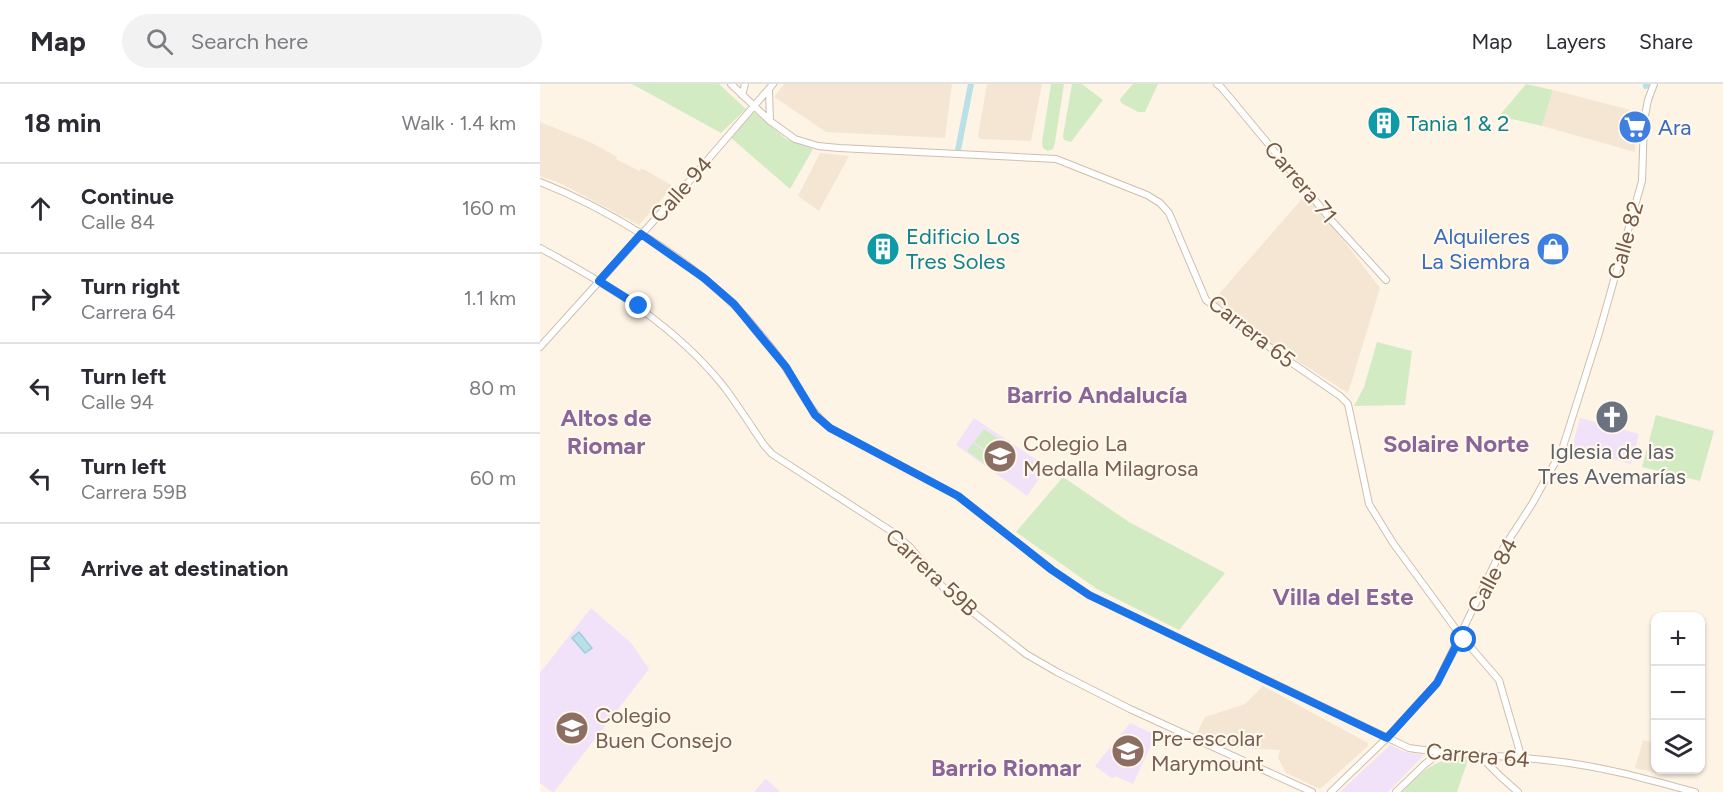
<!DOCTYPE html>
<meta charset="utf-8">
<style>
:root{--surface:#fff;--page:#f2f2f3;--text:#2b2b33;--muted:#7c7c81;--line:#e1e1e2}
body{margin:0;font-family:Figtree,sans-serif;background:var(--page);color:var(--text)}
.controls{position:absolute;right:18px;bottom:18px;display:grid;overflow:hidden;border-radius:12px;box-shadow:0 2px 4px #0004}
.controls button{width:54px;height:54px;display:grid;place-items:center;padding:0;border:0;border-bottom:2px solid var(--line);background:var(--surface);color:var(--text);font:30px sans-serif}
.stop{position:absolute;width:18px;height:18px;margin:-14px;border:4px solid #1a73e8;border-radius:50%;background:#fff}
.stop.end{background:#1a73e8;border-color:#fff;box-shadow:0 2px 6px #0008}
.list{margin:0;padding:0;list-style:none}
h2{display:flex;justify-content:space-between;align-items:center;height:78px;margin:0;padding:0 24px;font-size:26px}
h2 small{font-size:20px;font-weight:400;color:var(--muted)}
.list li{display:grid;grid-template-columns:39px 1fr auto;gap:18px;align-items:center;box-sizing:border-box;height:90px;padding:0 24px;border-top:2px solid var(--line)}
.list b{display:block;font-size:22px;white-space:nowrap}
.list p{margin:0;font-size:20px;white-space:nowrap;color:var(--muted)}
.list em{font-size:20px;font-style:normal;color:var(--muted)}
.icon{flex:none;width:33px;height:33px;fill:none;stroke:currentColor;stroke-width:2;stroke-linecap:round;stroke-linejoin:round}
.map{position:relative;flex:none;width:1183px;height:708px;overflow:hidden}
header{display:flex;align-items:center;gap:36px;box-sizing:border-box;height:84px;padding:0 30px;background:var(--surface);border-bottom:2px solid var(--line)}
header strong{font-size:28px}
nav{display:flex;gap:33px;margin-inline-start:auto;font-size:21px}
.search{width:420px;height:54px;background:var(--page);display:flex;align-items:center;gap:15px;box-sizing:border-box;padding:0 21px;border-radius:33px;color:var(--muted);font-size:22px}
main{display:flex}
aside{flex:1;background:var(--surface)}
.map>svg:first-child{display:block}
</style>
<header>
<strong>Map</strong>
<div class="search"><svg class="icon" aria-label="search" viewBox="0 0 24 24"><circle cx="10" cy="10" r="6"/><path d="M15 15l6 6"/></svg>Search here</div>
<nav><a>Map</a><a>Layers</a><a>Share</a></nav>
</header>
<main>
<aside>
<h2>18 min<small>Walk · 1.4 km</small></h2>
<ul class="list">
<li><svg class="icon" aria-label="ahead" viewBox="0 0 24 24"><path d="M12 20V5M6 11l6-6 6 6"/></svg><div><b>Continue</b><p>Calle 84</p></div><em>160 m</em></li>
<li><svg class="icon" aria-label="right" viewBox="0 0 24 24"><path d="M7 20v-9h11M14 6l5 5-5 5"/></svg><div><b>Turn right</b><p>Carrera 64</p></div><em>1.1 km</em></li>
<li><svg class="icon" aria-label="left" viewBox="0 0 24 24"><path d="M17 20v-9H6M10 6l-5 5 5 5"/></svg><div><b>Turn left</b><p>Calle 94</p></div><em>80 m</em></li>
<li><svg class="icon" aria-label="left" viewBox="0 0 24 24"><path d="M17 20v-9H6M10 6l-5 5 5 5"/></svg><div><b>Turn left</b><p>Carrera 59B</p></div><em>60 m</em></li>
<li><svg class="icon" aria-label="arrive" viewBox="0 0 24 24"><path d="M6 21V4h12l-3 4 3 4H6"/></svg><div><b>Arrive at destination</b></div></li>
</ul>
</aside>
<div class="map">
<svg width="1183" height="708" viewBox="0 0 1183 708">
<rect width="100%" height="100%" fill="#fdf4e5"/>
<path fill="#f4e6d3" d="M244,0H412L405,54L286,48L234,13Z
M447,0H502L491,57L440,55L438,52Z
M1013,6L1098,28L1095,68L1002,42Z
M0,38L52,59L77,73L76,75L100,87L101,84L112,90L133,102L99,141L22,100L0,92Z
M280,69L309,72L279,127L258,112Z
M767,109L840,204L808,309L739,265L673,217Z
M723,602L828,659V662L780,705L746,689L738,674L740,666L680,663L656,651L665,633L705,620Z
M1103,656L1115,659L1117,689L1095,684Z"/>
<path fill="#f1e1f9" d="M434,334L507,383L487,412L416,361Z
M1040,334L1099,350L1091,380L1032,364Z
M51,524L91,559L109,585L14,708H12L0,699V589Z
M590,639L616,651L593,700L575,692L573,694L570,693L555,682Z
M850,661L865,668L884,671L848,708H800Z
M225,695H226L240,708H214Z"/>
<path fill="#d2ebc3" d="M92,0H179L206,25L181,49Z
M511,0H524L515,58L513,65L508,67L503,64L502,58Z
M532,0H542L563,16L531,58L524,56L523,52Z
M593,0H618L605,28H598L581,19L580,15Z
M986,0L1013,6L1002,42L959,32Z
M214,28L246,55L273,65L250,105L190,53Z
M837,258L872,267L865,321L814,322L824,303Z
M1116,331L1174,347L1160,397L1102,383Z
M444,345L463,358L454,372L434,358Z
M433,359L451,372L445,380L427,367Z
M523,393L589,438L685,489L639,546L557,505L476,448Z
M929,673L917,708H862C887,684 893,675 929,673Z"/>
<path fill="#b9dfe7" stroke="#9fcfd9" stroke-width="1.5" d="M39,548L52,564L45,569L32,554Z"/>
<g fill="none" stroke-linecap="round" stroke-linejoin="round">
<path stroke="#b9dfe7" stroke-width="6" d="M1106,2V0
M417,71L431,0"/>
<g stroke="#d0bead" stroke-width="8">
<path id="minor" d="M191,0L230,37L255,55L278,62L299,64L516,75L607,111L620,119L629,129L666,216L736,268L800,312L808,320L829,420L853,459L921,552L959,596L982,675
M677,0L681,3L792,137L846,196
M229,5L230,37
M202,11L205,0
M0,98C66,124 141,170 192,219C207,233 221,251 234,267C254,292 265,324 290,344L418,412L512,486L549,511L869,664C922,672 976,671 1029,679C1072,685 1113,697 1155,708
M0,164C69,201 136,242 185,304C199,323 211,342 224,361L232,370L351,447L370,463L407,508L486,570L517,588L590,625L772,708
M0,263L146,101L233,0
M940,672L961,693L978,708
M791,708L847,654L897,599L959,471L992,420L1022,366L1059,249L1102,97L1104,37L1108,16L1114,0
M856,708L885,680L900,669"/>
</g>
<use href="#minor" stroke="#fff" stroke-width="6"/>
</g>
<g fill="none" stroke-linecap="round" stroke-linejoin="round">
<path stroke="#1a73e8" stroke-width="8" d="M99,222L59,197L101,150L164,194L194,220L246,283L275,331L290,344L418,412L512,486L549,511L847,654L897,599L921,552L924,556"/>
</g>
<defs>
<g id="building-disc" transform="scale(1.725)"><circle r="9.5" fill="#0f9aa8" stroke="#fff8eb"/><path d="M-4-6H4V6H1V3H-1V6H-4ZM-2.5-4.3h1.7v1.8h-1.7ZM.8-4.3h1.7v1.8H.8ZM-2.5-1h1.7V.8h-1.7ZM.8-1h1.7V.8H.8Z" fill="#fff"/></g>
<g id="supermarket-disc" transform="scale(1.725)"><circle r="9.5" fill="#3f7fe0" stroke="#fff8eb"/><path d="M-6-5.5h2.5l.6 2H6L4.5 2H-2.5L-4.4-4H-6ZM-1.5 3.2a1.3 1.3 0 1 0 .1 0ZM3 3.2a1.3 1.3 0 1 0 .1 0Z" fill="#fff"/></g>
<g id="shop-disc" transform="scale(1.725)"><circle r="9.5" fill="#3f7fe0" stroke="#fff8eb"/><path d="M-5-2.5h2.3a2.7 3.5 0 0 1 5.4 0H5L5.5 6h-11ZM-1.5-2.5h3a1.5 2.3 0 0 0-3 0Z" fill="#fff"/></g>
<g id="church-disc" transform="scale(1.725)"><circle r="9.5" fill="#6b7280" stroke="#fff8eb"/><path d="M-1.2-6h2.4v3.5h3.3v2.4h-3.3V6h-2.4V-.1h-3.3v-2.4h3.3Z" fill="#fff"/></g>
<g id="school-disc" transform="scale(1.725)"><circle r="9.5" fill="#8d6e63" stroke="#fff8eb"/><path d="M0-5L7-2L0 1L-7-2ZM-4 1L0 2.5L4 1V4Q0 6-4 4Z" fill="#fff"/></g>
</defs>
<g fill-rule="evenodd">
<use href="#building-disc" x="844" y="39"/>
<use href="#supermarket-disc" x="1095" y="43"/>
<use href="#building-disc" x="343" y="165"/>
<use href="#shop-disc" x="1013" y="165"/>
<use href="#church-disc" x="1072" y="333"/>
<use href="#school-disc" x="460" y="372"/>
<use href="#school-disc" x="32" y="644"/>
<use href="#school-disc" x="588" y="667"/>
</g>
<g text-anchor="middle" stroke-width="4.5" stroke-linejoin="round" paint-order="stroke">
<g font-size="22" fill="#0d838f" stroke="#fff8eb" text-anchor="start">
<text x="867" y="47">Tania 1 &amp; 2</text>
<text x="366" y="160">Edificio Los<tspan x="366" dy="25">Tres Soles</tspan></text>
</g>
<g font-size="22" fill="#366cbe" stroke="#fff8eb" text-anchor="start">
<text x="1118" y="51">Ara</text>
<text x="990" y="160" text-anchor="end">Alquileres<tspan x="990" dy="25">La Siembra</tspan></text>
</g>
<g font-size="22" fill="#765a49" stroke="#fff8eb">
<text transform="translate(761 98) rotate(50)" y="8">Carrera 71</text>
<text transform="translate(141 105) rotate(-48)" y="8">Calle 94</text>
<text transform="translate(1085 156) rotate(-74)" y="8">Calle 82</text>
<text transform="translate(712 247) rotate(38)" y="8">Carrera 65</text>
<text transform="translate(392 488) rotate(43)" y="8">Carrera 59B</text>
<text transform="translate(952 491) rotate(-62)" y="8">Calle 84</text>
<text transform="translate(938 671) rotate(5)" y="8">Carrera 64</text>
</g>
<g font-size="22" fill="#785e54" stroke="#fff8eb" text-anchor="start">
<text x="483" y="367">Colegio La<tspan x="483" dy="25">Medalla Milagrosa</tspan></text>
<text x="55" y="639">Colegio<tspan x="55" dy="25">Buen Consejo</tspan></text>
<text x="611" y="662">Pre-escolar<tspan x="611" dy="25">Marymount</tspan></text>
</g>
<g font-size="22" fill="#5b616d" stroke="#fff8eb">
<text x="1072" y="375">Iglesia de las<tspan x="1072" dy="25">Tres Avemarías</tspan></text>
</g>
<g font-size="24" font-weight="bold" fill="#896599" stroke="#fff8eb">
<text x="557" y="319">Barrio Andalucía</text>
<text x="66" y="342">Altos de<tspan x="66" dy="28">Riomar</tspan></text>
<text x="916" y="368">Solaire Norte</text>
<text x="803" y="521">Villa del Este</text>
<text x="466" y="692">Barrio Riomar</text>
</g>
</g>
</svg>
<div class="controls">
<button>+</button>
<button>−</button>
<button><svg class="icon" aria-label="layers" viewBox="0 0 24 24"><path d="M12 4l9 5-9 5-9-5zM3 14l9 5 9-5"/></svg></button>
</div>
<div class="stop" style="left:924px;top:556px"></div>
<div class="stop end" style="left:99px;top:222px"></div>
</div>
</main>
